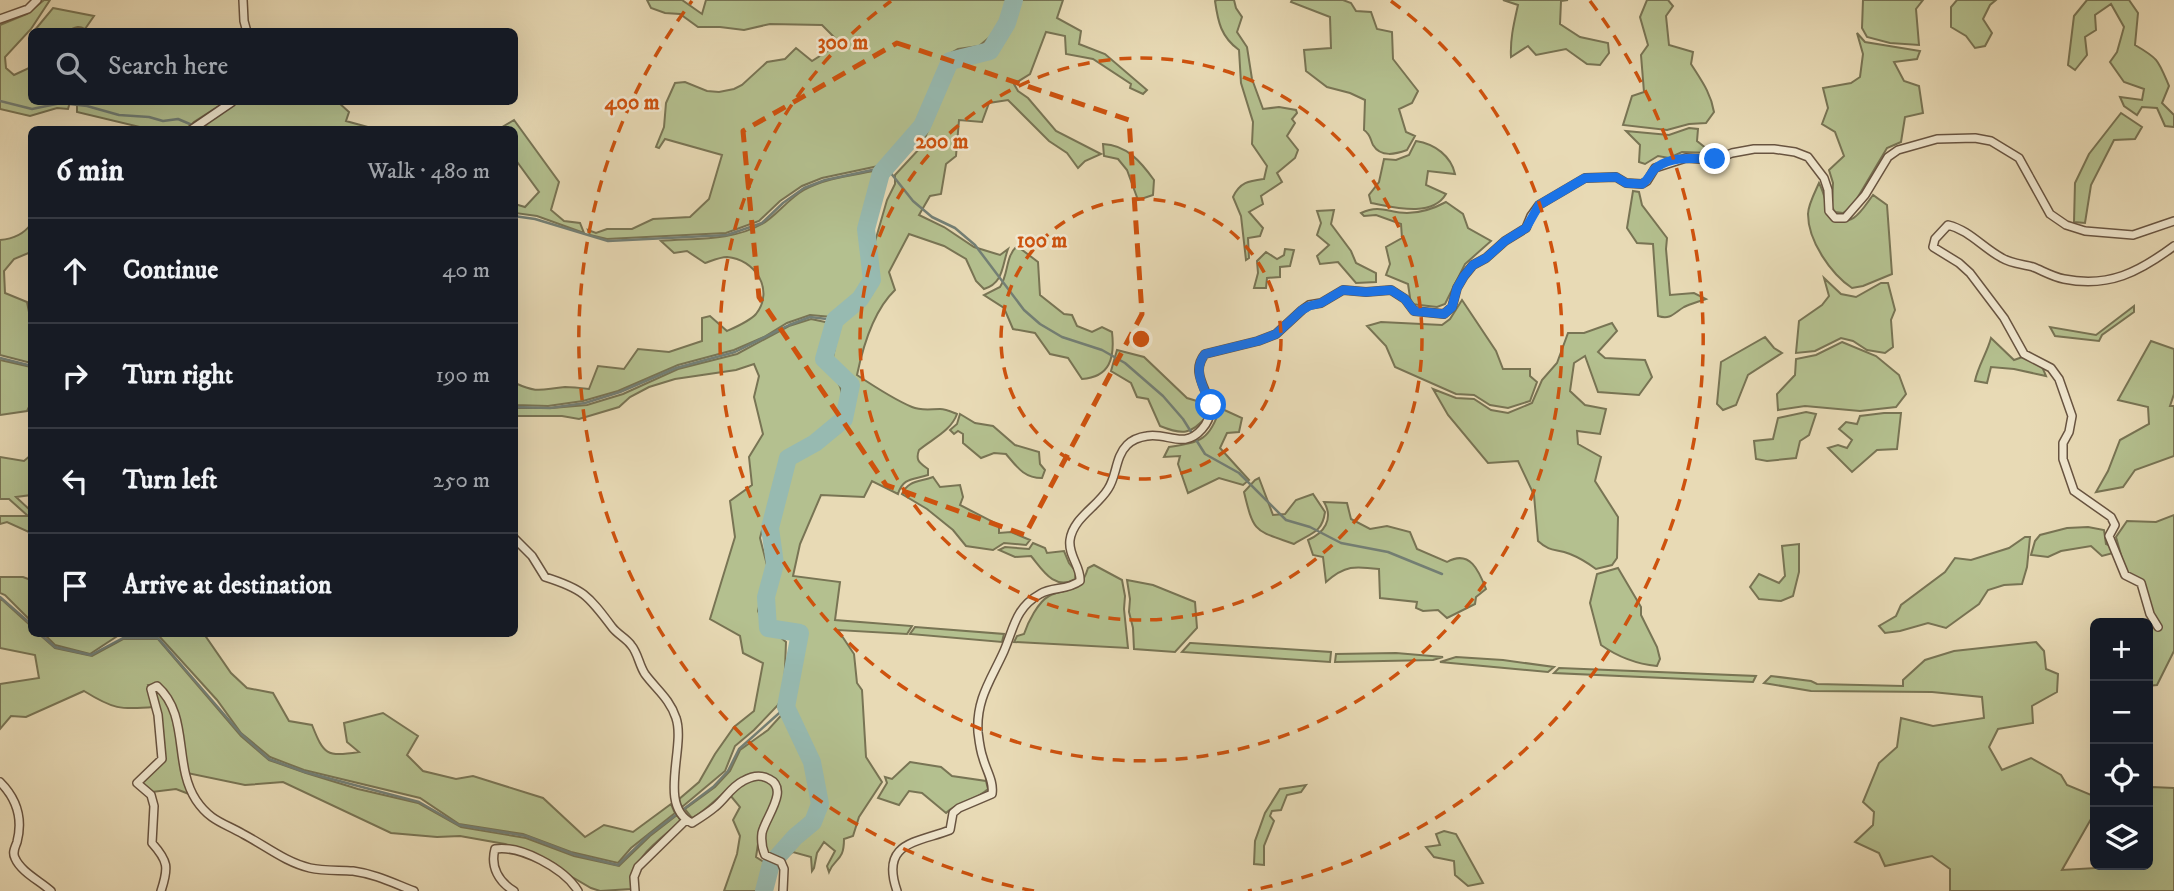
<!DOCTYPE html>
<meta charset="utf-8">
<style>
:root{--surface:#171b24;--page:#242831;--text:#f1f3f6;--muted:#9ea1a6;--line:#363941}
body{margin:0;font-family:"IM FELL DW Pica",serif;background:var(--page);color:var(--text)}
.controls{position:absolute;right:21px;bottom:21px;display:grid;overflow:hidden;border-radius:10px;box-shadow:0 7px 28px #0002}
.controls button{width:63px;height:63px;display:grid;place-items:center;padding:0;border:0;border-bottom:2px solid var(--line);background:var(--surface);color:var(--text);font:35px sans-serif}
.stop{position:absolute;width:21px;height:21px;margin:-16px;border:5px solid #1a73e8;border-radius:50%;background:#fff}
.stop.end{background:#1a73e8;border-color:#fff;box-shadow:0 2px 7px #0008}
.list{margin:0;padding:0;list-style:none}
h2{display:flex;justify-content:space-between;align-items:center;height:91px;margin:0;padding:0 28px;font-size:30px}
h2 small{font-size:23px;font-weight:400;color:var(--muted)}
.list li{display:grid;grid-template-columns:46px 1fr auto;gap:21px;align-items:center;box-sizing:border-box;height:105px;padding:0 28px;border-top:2px solid var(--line)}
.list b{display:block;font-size:26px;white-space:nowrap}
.list em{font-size:23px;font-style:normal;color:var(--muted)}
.icon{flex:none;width:38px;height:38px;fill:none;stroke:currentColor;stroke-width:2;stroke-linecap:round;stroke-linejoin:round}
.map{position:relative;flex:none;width:2174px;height:891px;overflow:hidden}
.search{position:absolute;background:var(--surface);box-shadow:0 7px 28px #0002;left:28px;top:28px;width:490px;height:77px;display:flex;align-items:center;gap:18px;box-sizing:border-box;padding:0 24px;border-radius:10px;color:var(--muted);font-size:26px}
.panel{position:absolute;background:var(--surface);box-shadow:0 7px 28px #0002;left:28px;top:126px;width:490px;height:511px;border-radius:10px}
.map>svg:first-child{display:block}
</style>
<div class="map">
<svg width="2174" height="891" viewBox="0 0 2174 891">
<rect width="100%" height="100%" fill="#e8dab5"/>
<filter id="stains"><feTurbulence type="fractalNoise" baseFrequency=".00286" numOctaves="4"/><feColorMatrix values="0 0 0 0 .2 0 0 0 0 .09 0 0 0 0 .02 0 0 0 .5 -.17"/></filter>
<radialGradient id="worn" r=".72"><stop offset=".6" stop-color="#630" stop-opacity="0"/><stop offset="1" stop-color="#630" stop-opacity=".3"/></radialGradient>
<path fill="#b4c08f" stroke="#787454" stroke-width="2" d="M44,0H50L31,29L5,57L6,68L14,75L31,67L32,102H70L68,109L57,108L30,116L0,109V25L27,14Z
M647,0H682L702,14L706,0H1007L1001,19L991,36L979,46L958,49L944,57L918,125L883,165L822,178L802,186L780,201L759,221L726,233L607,239L590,235L588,230L596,233L607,229H632L653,219L690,217L709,199L722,155L665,139L659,148L656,147L664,127L666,103L675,83L685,82L707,91L719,92L734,89L742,85L767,62L785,59L796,48L812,61L840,43L822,25L770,24L744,30L720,27H698L680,14L665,13L651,8Z
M1020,0H1063L1057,18L1081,31L1079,44L1105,54L1147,90L1143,94L1130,88L1131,84L1093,59L1066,54L1065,36L1046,32L1030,74L1014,84L1018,91L1028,98L1056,131L1101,154L1085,161L1078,168L1067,153L1049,141L1008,100L989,103L982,122L959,120L956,156L946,164L941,194L930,196L919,215L944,227L974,247L1000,255L1008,249C1002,265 1004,283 984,289L976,281L966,259L944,246L909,234L889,272L895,290C873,311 863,346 857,375C875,387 893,399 912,407C921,411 931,409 940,409C946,409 952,412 957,414C951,431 932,439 919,450C915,461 920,463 928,469V475C913,480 903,477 898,494L872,481L864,497L821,495L800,544L793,576L840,582L835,620L912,626L907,634L838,630L854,654L857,683L862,690L866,757L882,782L859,817L853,836L844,839C844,862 835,857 829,872L827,866L835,851L824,842L817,853L814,868L812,871L811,857L793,852L783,859L779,858L816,824L822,805L816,761L789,706L804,627L774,625L775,616L770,596L780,562L775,526L784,486L793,463L823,445L840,432L852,415L856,394L854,382L833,357L840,322L861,306L872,294L877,278L874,245L887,200L895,184V175L921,147L956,65L992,55L1013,22Z
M1217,0H1234L1236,8L1242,17L1237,32L1247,47L1252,79L1263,109L1279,107L1296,110L1297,113L1292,119L1295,123L1287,136L1298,150L1295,158L1277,173L1282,182L1261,196L1263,204L1249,212L1263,228L1260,236L1248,238L1249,258L1246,260L1241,216L1233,197C1240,182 1249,181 1264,179L1267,166L1252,144L1253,122L1241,83L1239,50C1221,37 1218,22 1215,1Z
M1292,0H1343L1351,3L1356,11L1371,12L1377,29L1392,32L1393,59L1418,91L1412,103L1399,109L1406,132L1415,136L1407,150C1396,154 1381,158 1373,145C1370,139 1371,135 1364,130L1365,100L1350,93L1327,87L1306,71L1304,50L1331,48L1330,17L1291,2Z
M1503,0H1568L1561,1L1560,24L1580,37L1608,43L1609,53L1600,65L1587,64L1566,49L1536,55L1528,46L1511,57C1510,39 1514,23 1518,5Z
M1647,0H1668L1673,6L1666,16L1669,45L1693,52L1691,64C1701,80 1711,93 1714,112L1706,123L1689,124L1667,130L1623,125L1632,96L1644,92L1641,55L1648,45L1640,17Z
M1863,0H1923L1916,9L1919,45L1890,43L1867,37L1862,28Z
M1957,0H1996L1990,5L1983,19L1992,33L1985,46L1975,48L1966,36L1951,27V7Z
M2087,0H2129L2138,13L2135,45C2159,59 2158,60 2169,86L2162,103L2174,115V127L2165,126L2157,108L2142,107L2137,115L2124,106L2120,97L2142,100L2144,89L2124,82L2110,62L2117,52L2124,27L2111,4L2095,15L2096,30L2085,37L2087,55L2075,70L2068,65L2074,16Z
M53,8L94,16L85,29C76,24 73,30 64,32C55,33 43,32 34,31Z
M1857,33L1865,42L1920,51L1917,59L1894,62L1904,81L1919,86L1923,113L1905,117L1901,142L1887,148L1852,207L1843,213L1835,212L1832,207L1833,183L1829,170L1844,156L1835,132L1822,124L1828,108L1823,88L1851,83L1860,77L1863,54Z
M77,102H225L194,122L186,130L140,129V127L77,112Z
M237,102H338L349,112L346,121L375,129L237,130L200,126Z
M2121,113L2142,127L2135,139L2114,140L2091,185L2085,223L2074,222L2075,183L2089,154Z
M514,120L559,182L551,210L564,221L580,223L584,233L537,216L515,213V204L525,207L539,192L515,159L514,130L499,129Z
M1689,128L1698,129L1697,141L1712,153L1682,152L1669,158L1658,156L1645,164L1639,162L1640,145L1626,131L1669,135Z
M1416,141C1435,144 1451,156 1455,174L1428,171L1426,185L1446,194C1432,218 1393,207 1371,203L1369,195L1379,182L1384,159L1396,160L1409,155Z
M1103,144C1127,145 1141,162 1154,180L1153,195L1138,200L1127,170L1118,159L1104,156Z
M883,169L878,174L864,229L868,279L860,293L832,317L810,315L787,323L764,337L734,350L678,365L618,391L583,401L548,406L515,405V383C539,394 541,389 565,387C573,387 581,388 589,389L598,366L624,369L638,349L669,352L702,341V318L710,316L727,331C736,327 750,321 756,314C775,290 755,259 727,257C720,257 711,261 705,263L687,251L674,253L661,241C695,238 732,241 762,224C775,217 788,199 804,190C827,177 857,175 883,169Z
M1819,183C1825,194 1826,206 1831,219C1854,227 1861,211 1873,195L1887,205L1892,274L1863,286L1852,288C1831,274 1808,241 1808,214C1808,205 1815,192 1819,183Z
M1633,191L1639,192L1642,205L1667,238L1666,249L1670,295L1694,293L1706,299C1698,302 1690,304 1684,307C1674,313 1671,320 1658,316L1653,244L1637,243L1627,228Z
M1446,202L1463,214L1468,228L1491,241L1465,264L1445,304L1437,307L1411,304L1408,284L1386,275L1390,264L1386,247L1402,238L1401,224L1376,215L1364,216L1361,213C1381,204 1388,213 1407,213C1422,213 1433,209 1446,202Z
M1334,210L1331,224L1351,251L1356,263L1376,273V282L1356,283L1338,262L1320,264L1317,256L1329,245L1317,235L1321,223L1317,211Z
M31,224V252L14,259L4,271L5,293L27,302L31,322V363L0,355V240C12,239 24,234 31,224Z
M1017,246L1038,262L1040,295L1064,314L1072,315L1077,326L1092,332L1102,327L1112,332C1115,358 1110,377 1082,379L1068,358L1050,354L1035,333L1013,329L1004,308L984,295L1000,287C1009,273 1005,257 1017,246Z
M1285,249L1294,250L1290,266L1280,267V277L1267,278L1266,288H1254L1258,273L1257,261L1266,252L1277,259L1284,255Z
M1824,278L1841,294L1856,297L1881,283H1888L1895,310L1891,320L1893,347L1885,353L1867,350L1853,341L1841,338L1815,351L1796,353L1799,321L1822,305L1829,296Z
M1462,300L1496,351L1503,369H1530V376L1537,382L1530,401L1508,408L1490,405L1474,395L1456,394L1395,367L1386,346L1367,326L1381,322L1442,325L1450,319Z
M2134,306V312L2102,335L2099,341L2055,336L2050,327L2096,335Z
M811,319L830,323L820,359C839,382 847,387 839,418L783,457L776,477L760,538L768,569L758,611L767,632L780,637L786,642L784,694L778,705L754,730L735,746L725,771L682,807L678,800L699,782L715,754L734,727L754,711L763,663L743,653L740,636L710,619L735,537L730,501L752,485L749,457L763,434L754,397L759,376L754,364L736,370L675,379L649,387L630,397L619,407L579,419L562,416H515V408H552L587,405L623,394L678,369L737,354L789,326Z
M1612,323L1617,331L1598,352L1605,358L1645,360L1652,377L1639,395L1598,392L1585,356L1574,363L1570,391L1585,405L1606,409L1600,434L1577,431L1578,444L1601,457L1595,481L1618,517L1617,558L1612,565L1596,569C1588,563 1580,558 1570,554C1556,548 1551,553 1538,541L1534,495L1518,461L1488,463L1448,415L1433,389L1456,398L1474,399L1491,410L1508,413L1532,403L1542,380L1557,363L1568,333H1584Z
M1765,337L1774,348L1782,353L1748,375L1736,405L1723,410L1717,404L1721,362Z
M1991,338L2014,360L2025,356L2041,364L2046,376L2014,369L1991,367L1987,383L1975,381C1978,366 1987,353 1991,338Z
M2151,341L2174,349V394L2170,406H2174V456L2135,470L2123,487L2096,492L2108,471L2120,440L2149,424L2148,407L2118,400Z
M1842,342L1876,356L1899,375L1906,394L1896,407L1860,411L1805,406L1778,410L1777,394L1795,375L1796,359L1816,355Z
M1117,350L1144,357L1187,398L1207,404V416C1191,435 1182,435 1160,426L1148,399L1137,397L1131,383L1111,371Z
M0,360L31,367V403L27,411L0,415Z
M1220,408L1242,418L1239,432L1227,433L1220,448L1249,480L1243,485L1219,478L1188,493L1178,464L1180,456L1164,457L1169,447C1201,442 1210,440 1220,408Z
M1806,412L1816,414L1809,435L1800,441L1796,458L1767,461L1756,459L1754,441L1773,439L1778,418Z
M1884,413H1901L1897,449L1877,450L1852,472L1828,448L1838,445L1847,448L1852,440L1839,429L1846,422L1857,424L1860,416Z
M960,414L975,423L993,426L1015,445L1039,452L1040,464L1045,470L1042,478C1024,478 1017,467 1006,454L994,453L981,458L963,443V434L958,431L954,434L950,430L957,424Z
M31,455V495L16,497L31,511V533L7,522L0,524V516H28L9,499H0V457L24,461Z
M933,477L940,487L960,485L963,497L960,505L999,525V533L1011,532L1030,540L1026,545L1004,543L993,550L966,546L953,530L927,509L902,494C908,480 920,482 933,477Z
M1259,478L1273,515L1285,514L1296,500L1313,494L1325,512C1322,534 1310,533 1294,544C1255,530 1254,534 1244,492L1255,480Z
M1324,502L1347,503L1351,519L1370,529L1387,526L1410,532L1417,549L1447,562C1470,549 1479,571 1486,589L1476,597L1475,604L1447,618L1438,610L1423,611L1416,608L1417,602L1380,598L1379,569C1355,566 1345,565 1326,582L1323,557L1313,555L1308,540C1324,533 1334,519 1324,502Z
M2174,515V651L2157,685L2148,686V628L2159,626L2152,614L2144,581L2126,573L2116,537L2127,521L2156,522Z
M2088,527L2104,530L2106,544L2111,546L2113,553L2102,556L2091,546L2061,551L2048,557L2031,555L2035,541L2040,535L2067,528Z
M2025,537H2030L2027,567L2022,584L2004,585L1988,590L1979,604L1946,628L1928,623L1900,631L1885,633L1879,626L1896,616L1901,605L1945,572L1955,558L1971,560L2009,548Z
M1033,543L1045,548L1047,553L1064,551L1069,563L1076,572L1075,579C1054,591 1042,569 1031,556L1015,557L999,550L1005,547L1029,549Z
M1799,544V572L1793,596L1781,601L1759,599L1750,587L1759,574L1779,583L1785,576L1782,546Z
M1094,565L1122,580L1125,596L1124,609L1128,648L1014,642L1017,636L1024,634C1028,622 1038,602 1049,596C1068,587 1080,595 1088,568Z
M1618,568L1641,607V615L1657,647L1660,659L1657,666C1637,664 1618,657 1601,645L1590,603L1597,574Z
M0,577H23L31,580V621L5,595L0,593Z
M1127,580L1153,585L1195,602L1197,628L1175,652L1134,649L1133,628L1129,612L1130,599Z
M0,598L31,626L32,634H39L55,648L92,656L123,639H158L241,736L269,760L306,773L358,789L418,803L461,827L526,838L574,856L619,866L650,836L677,815L681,821C659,841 631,857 631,889L600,891L591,888L567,874L554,863L505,844L460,836L437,837L391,833L283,782L245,785L187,773L178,719L157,684L148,685L154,707C120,710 113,709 84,691L26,717L11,716L0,729V684L39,678L35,655L0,648Z
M915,627L1004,634L1002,642L910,634Z
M44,634H204L231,673L247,688L273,693L289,721L312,725C324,755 326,757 359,752L347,742L344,723L383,713L418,736L407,755L423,771L456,779L473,776L543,798L585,837L604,825L633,832L671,804L675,813L631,848L618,863L571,852L523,834L459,824L420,798L304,770L270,757L241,733L217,700L159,636L119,635L90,654L55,645Z
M2036,642L2044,651L2046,669L2058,674L2057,692L2032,706L2033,723L1998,729L1989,747L2002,770L2031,758L2061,775L2067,785L2091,795L2095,786V812L2062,870L2148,865V790L2152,787L2174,788V891H1950V869L1932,856L1885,866L1879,853L1855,842L1873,825L1874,812L1863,802L1879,763L1897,747L1901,718L1933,726L1984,718L1982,697L1932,692L1811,691L1764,683L1771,676L1811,681L1817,684L1903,686V680L1925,660L1954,651Z
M1190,643H1191L1331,652L1330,662L1182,652Z
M1396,653L1443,657L1433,660L1335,662L1336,654Z
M1456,657L1503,660L1554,667L1548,672L1440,662Z
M1559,668L1756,676L1753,682L1554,673Z
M156,689L160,690L176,722L179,757L189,794L176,789L152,792L140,783L164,760L154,692Z
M786,710L810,764L817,805L811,821L774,856L766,851C764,843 764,837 766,829C772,812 795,781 765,774C740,768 714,807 692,818L685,809L715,787L730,771L740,750L768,730Z
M910,762L941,767L952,776L986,781L988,789C976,801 958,801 946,813L922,793L909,791L899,805L878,798L887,783L885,777L892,779Z
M756,778L769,780L776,792L760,831L756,857L767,864L761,891H724L737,854L740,836L733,820L740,807L730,795L743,784Z
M1306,785L1301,792L1287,795L1281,810L1272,811L1270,816L1274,821L1264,846V865L1254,864L1255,841L1265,813L1280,789Z
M1444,831L1456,834L1483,883L1468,886L1455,875L1454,861L1434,857L1426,847L1440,845L1436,834Z"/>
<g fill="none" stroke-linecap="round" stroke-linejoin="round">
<path stroke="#737f75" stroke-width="2.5" d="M0,101L32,109L61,103L87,106L119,115L149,117L163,121L178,119L204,130
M514,216L535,219L608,241L727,235L762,223L783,203L804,188L825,180L886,167L913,201L932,217L955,228L975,245L1024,310L1040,324L1062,337L1102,350L1125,363L1163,396L1183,419L1205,454L1239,473L1286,520L1310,527L1341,543L1388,552L1442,574
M0,358L32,366
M514,407L550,408L585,403L620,392L676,368L735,352L789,325L810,317L835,320
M0,597L32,625
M40,634L55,647L91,655L123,638H158L241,734L269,759L305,772L419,802L459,825L526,836L573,854L618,865L649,835L713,787L728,771L739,749L786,707"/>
<path stroke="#97bab1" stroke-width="18" d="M764,891L771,864L795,837L813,822L820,804L812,762L786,707L800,633L768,628L766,597L775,564L770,528L788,458L815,443L844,419L851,385L824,359L835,320L860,299L872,280L866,229L881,173L922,126L950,61L990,51L1007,23L1014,0"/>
<g stroke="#685441" stroke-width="10">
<path id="minor" d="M243,0L244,21L247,32
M0,19L28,9L37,0
M191,130L232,102
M514,538L532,556L545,577C583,589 588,595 612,627C617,634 626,638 631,645C638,653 639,665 645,674C656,689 670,699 676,718C686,747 657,806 692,823C700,818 708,813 715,807C725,799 731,787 743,781C752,776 760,774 769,779C790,789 765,818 762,833C761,841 762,848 765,855L781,862L784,869L783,891
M2158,627L2150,614L2141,583L2125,575L2109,536L2115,525L2111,517L2074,491L2063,459V443L2069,432L2072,416L2059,379L2051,368L2024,354L2004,318L1970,273L1959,263L1933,247L1935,239L1948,225C1969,230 1983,248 2002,258C2012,264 2023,264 2033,267C2043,271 2053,277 2064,279C2109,288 2139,272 2174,246
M0,782C17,799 23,819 17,842C15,848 12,852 15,858C21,872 40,881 51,891
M161,891C169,867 168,861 152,843L154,806L151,795L137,783L162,759L158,715L151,689L157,686C190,715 173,765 196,800C210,821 224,823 243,834C266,846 285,862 310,868C323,871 339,870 353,871C375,874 393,883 414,891
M514,891C499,882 490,867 495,849C520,845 564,868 578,891
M635,891L634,877L638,867L686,820
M897,891C880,842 916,843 950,830L953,813L959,808L992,794C994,781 986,770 983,758C980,750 979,740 978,732C976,699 991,680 1004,651C1014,628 1015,608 1040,594C1053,586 1066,591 1080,581C1081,566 1068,556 1070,540C1073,518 1097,507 1108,489C1117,476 1115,457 1127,445C1132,440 1140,437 1147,436C1167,432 1184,450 1202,429C1227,401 1184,380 1205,354L1258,341L1276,334L1302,310L1309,305L1321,303L1343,290L1366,292L1391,290L1405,299L1414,311L1444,314L1452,307L1457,288L1464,276L1473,265L1486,258L1505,241L1526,228L1531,216L1539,205L1585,178L1616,177L1626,183L1642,184L1647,181L1655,168L1686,158L1715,160L1732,153L1754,149H1774L1795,152L1808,157L1824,178L1828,190L1829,211L1835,218H1845L1865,195L1888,157L1898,150L1937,139L1975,138L1991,141L2019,158L2050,214L2066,225L2085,231L2133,235L2174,221"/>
</g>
<use href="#minor" stroke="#f0e7cf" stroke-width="7"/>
</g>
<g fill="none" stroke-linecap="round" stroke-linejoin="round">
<path stroke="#1a73e8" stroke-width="9" d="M1211,405C1204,389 1192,370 1205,354L1258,341L1276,334L1302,310L1309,306L1321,303L1343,290L1366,292L1391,290L1405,299L1414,311L1444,314L1452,307L1457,288L1464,276L1473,265L1486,258L1505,241L1526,228L1539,205L1585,178L1616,177L1626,183L1642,184C1649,180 1651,171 1657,167C1674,155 1696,159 1715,159"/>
</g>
<path fill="none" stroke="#ce520e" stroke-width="5" stroke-dasharray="14 9" stroke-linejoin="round" d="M897,43L1129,120L1142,314L1025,535L886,485L759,297L743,131Z"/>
<g fill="none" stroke="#ce520e" stroke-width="3.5" stroke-dasharray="12 9">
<circle cx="1141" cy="339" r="140"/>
<circle cx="1141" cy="339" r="281"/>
<path d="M1391 1A421 421 0 1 1 891 1"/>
<path d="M1034 891A562 562 0 0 1 692 1M1590 1A562 562 0 0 1 1248 891"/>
</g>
<circle cx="1141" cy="339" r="10" fill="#ce520e" stroke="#f0e7cf" stroke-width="3.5"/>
<g font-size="21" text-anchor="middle" font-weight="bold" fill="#ce520e" stroke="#f0e7cf" stroke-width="5" stroke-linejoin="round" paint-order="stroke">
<text x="843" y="49">300 m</text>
<text x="632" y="109">400 m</text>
<text x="942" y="148">200 m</text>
<text x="1042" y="247">100 m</text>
</g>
<rect width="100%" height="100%" filter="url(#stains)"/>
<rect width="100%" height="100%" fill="url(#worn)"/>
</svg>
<div class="controls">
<button>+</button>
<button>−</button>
<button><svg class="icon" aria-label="locate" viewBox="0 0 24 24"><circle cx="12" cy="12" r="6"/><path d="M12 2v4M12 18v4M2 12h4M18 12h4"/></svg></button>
<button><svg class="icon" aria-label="layers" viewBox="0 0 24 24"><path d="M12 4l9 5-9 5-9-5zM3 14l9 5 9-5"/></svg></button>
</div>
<div class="stop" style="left:1211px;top:405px"></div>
<div class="stop end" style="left:1715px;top:159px"></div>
<div class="search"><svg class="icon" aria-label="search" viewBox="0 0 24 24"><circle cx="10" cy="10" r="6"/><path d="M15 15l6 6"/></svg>Search here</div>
<section class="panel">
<h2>6 min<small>Walk · 480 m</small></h2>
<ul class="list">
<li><svg class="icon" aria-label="ahead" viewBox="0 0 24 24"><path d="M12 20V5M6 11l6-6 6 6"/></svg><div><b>Continue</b></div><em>40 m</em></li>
<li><svg class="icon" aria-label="right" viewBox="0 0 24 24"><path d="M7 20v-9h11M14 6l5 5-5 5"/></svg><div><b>Turn right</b></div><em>190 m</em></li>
<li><svg class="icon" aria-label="left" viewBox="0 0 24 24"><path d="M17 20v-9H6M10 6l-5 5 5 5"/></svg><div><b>Turn left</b></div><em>250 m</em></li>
<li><svg class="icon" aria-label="arrive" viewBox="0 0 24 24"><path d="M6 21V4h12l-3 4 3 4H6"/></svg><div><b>Arrive at destination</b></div></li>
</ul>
</section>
</div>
